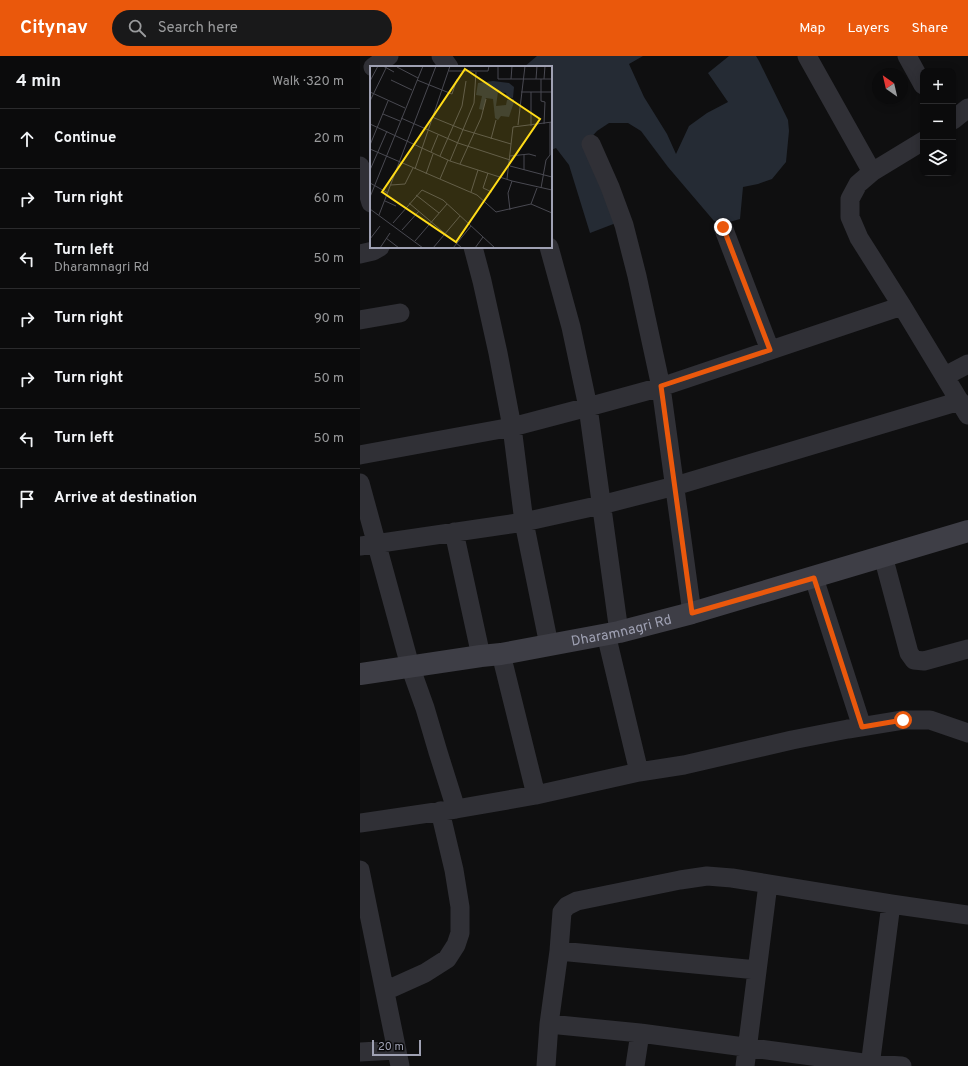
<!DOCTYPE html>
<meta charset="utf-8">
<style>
:root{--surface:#0b0b0c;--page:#19191a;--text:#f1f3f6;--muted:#9a9b9d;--line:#2b2b2d;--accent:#ea580c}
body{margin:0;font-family:Overpass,sans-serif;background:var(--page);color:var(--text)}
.controls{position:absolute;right:12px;top:12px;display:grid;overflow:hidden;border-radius:8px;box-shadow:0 2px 10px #0003}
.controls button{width:36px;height:36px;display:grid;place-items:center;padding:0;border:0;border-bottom:1px solid var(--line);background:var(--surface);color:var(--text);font:20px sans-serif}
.compass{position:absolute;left:512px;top:12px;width:36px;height:36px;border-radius:50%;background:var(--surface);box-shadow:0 2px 10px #0003;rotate:326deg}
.scale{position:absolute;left:12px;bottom:10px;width:49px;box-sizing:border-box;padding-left:4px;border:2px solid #9fa1b3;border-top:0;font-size:11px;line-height:14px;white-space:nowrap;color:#9fa1b3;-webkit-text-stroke:3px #0a0a0b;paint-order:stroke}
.stop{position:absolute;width:12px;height:12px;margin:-9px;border:3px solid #ea580c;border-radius:50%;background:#fff}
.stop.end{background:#ea580c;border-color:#fff;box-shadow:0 1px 4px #0008}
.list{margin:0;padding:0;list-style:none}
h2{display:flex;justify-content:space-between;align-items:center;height:52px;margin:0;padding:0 16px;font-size:17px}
h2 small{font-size:13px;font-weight:400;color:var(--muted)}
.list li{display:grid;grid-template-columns:26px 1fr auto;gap:12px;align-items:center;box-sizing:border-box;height:60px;padding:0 16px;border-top:1px solid var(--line)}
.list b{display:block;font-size:15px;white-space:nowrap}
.list p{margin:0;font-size:13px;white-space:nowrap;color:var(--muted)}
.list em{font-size:13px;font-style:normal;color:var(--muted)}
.icon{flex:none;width:22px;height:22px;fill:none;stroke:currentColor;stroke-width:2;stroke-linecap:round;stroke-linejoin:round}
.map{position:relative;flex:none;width:608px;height:1010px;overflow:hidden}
header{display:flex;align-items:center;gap:24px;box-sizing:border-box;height:56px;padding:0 20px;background:var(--accent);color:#fff}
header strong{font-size:19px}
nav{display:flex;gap:22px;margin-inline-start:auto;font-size:14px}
.search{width:280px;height:36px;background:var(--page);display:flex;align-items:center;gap:10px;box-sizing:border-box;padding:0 14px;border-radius:22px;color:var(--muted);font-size:15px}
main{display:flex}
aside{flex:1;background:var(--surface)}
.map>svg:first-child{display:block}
</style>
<header>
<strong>Citynav</strong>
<div class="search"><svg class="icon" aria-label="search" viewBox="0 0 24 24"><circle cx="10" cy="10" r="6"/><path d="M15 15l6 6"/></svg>Search here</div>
<nav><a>Map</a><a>Layers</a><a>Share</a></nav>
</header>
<main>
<aside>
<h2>4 min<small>Walk · 320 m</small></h2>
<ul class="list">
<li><svg class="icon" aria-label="ahead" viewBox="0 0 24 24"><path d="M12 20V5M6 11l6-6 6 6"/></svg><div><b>Continue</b></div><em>20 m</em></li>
<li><svg class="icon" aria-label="right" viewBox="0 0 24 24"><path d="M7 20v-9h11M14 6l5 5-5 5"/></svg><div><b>Turn right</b></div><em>60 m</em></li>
<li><svg class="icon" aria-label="left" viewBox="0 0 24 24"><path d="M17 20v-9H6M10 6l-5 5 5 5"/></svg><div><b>Turn left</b><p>Dharamnagri Rd</p></div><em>50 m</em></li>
<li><svg class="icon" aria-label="right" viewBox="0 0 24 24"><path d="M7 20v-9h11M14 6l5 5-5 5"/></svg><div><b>Turn right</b></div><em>90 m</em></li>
<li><svg class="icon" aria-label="right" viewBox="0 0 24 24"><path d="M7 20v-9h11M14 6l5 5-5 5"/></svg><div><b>Turn right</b></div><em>50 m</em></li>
<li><svg class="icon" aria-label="left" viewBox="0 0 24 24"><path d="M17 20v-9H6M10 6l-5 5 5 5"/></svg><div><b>Turn left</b></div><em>50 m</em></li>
<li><svg class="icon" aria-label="arrive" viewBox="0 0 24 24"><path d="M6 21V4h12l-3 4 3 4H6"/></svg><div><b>Arrive at destination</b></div></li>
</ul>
</aside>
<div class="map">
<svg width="608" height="1010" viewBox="0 0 608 1010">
<rect width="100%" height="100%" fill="#0f0f10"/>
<path fill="#252b34" d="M177,0H283L269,8L284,41L307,78L316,98L329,70L347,57L368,46L348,17L369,0H396L399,5L428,64L429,75L426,106L412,123L398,128L383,131L380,163L366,167L354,165L308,111L281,75L268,67H249L237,75L225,88L256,167L230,177L209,109L196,92L191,94V11H164Z"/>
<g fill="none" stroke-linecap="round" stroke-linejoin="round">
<path stroke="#303036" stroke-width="19" d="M81,0L89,11
M447,0L512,116
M547,0L563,29
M13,11L29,0
M593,64L608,52
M563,85L512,116L498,128L490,143V161L499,182L542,250L608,359
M231,88L250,131L264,169L277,220L301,331L332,557
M0,110L11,147
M363,171L410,294
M113,191L122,225L138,297L152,371L164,466L189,589
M189,191L211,271L228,351L259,576
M0,198L13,195L20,191
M0,264L40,257
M585,320L608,308
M0,399L152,371L228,351L301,331L542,250
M0,427L50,610L65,652L78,696L96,753
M94,476L121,600
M0,490L164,466L241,449L315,430L600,345
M523,500L549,597L554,604L564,605L608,593
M454,522L502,671
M246,578L279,716
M141,598L176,739
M0,767L96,753L176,739L279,716L324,709L432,684L488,673L543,664H570L608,677
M0,814L40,1010
M199,895L397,914
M25,935L65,917L87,903L96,889L100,877V851L94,814L80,755
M189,968L280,977L511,1008L542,1010
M0,996L37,994
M186,1010L189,968L199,895L202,856L207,850L217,845L320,824L347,820L372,822L531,848L608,859
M275,1010L280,977
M385,1010L408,828
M510,1010L531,848"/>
<path stroke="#3e3e46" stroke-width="22" id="s1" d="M0,618L121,600L141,598L259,576L332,557L608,475"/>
</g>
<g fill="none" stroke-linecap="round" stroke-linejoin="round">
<path stroke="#ea580c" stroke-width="5" d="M363,171L410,294L301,330L332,557L454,522L502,671L543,664"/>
</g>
<g text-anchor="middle" stroke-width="3" stroke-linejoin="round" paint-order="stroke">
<g font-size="14" fill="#9fa1b3" stroke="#0a0a0b">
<text dy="5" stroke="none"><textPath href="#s1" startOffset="265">Dharamnagri Rd</textPath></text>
</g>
</g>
<g transform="translate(10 10)">
<rect width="182" height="182" fill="#0f0f10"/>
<path d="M123,15L139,17L144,21L143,32L137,31L136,27L128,26L126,40L136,39L137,34L144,33V36L139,51L131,50L128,54L125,52L123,33L116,32L113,44L109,43L112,30L106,29L108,17Z" fill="#252b34"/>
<path fill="none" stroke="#494951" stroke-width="1" d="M13,0L24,6M128,0V13H182M27,1L48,12M79,5H118L119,0M141,13L142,0M166,13L167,0M171,13V35L175,36L174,58M174,13L175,0M21,14L42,24M47,14L82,28L87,13M0,15L8,0M0,26L35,42M151,26H182M161,26V60M0,35L17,0M13,48L30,55M62,51L94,64L141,78M31,52L88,77L140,94M0,58L80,95L142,115L182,124M148,59L155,0M121,73L126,54M0,79L18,35M0,83L107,129L126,146L161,138L182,147M61,86L68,69M70,90L92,40L96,15M140,90L159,88L166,90M80,95L104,37L106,6M90,98L111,52L116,33M140,100L182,111M45,103L80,0M0,104L17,65M154,104V89M118,107L113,122L122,126M56,108L63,88M70,113L78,94M137,113L143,61L182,56M0,117L18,127M21,119L35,118L43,102M171,122L176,94L180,89V56M101,126L108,104M46,129L69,147M0,131L53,0M15,135L26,140M39,137L92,182M161,138L167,122M0,143L53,182M140,144L138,127L142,115M9,149L66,0M23,157L52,124L73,134L125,182M32,164L49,145M16,172L29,182M0,173L10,160M45,175L77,138M10,182L20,167M63,182L90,150M83,182L101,160M105,182L113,171"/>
<path fill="#ffdb18" fill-opacity="0.15" stroke="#ffdb18" stroke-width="2" d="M95,3L170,53L86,176L12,126Z"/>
<rect width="182" height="182" fill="none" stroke="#9fa1b3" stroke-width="2"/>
</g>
</svg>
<div class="controls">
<button>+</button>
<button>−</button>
<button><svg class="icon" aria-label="layers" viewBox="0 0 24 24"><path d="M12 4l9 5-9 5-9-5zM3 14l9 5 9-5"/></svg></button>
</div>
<svg class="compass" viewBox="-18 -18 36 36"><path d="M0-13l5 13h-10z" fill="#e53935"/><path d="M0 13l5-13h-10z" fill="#9a9b9d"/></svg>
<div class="scale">20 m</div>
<div class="stop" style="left:543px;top:664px"></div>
<div class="stop end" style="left:363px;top:171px"></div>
</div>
</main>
